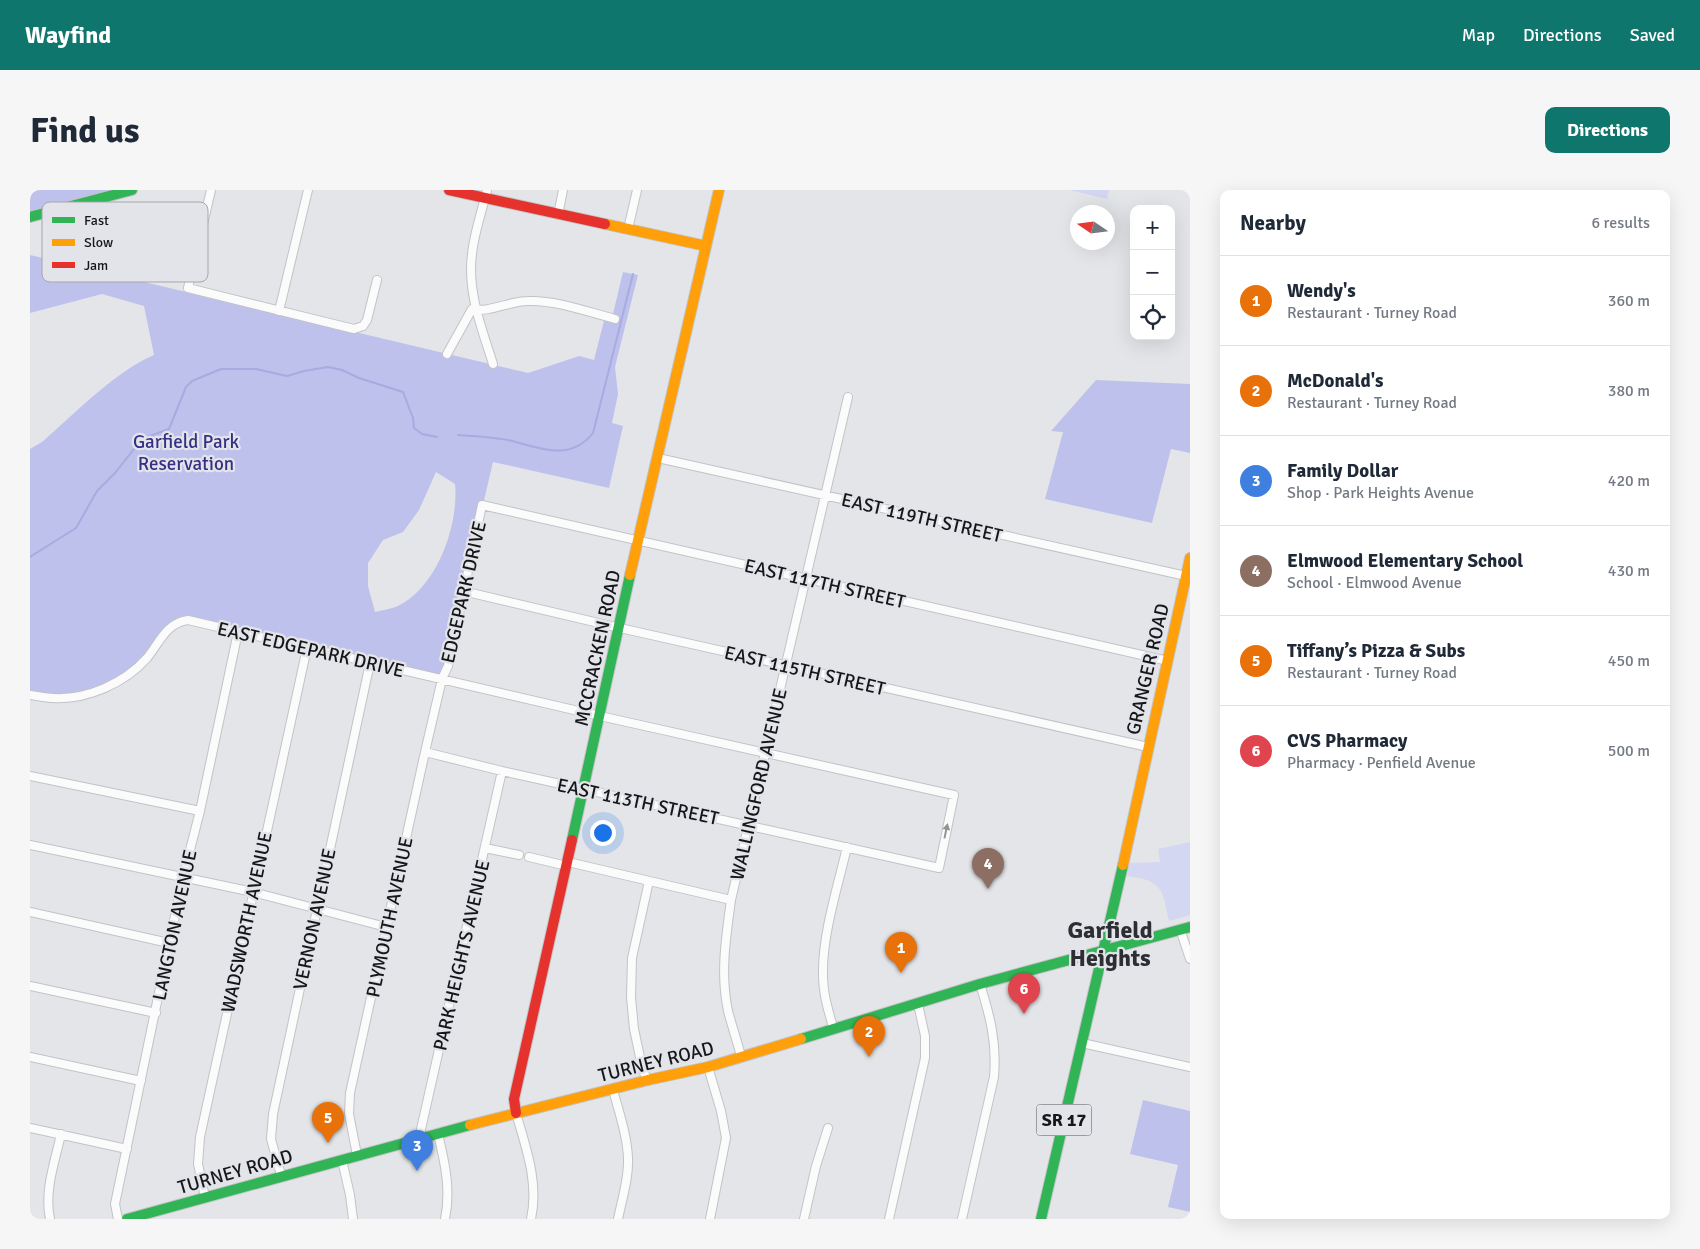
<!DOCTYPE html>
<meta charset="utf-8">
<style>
:root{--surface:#fff;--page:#f6f6f7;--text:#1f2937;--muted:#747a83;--line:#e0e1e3;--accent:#0f766e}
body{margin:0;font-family:Signika,sans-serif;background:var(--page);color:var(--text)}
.controls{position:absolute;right:15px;top:15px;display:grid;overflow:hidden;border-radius:10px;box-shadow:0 5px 20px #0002}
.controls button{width:45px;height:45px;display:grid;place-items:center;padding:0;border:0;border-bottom:1px solid var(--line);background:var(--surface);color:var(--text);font:25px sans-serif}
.compass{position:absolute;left:1040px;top:15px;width:45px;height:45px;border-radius:50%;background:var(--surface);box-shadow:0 5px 20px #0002;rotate:283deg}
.you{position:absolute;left:572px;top:642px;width:18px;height:18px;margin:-12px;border:4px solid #fff;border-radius:50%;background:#1a73e8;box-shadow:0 0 0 8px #1a73e833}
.badge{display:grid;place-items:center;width:32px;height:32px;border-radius:50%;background:var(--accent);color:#fff;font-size:16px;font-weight:700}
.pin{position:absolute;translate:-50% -41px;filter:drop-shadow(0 1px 2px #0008)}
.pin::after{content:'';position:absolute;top:26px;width:18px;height:15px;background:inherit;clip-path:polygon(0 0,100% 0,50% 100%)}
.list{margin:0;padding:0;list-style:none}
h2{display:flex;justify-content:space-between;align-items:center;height:65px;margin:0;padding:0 20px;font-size:21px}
h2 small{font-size:16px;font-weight:400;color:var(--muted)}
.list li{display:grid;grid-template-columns:32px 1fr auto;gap:15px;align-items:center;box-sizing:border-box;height:90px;padding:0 20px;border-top:1px solid var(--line)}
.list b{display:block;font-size:19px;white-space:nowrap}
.list p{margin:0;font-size:16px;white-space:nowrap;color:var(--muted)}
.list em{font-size:16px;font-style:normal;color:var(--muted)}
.icon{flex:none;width:28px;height:28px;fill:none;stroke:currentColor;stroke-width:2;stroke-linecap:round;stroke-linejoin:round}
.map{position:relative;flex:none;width:1160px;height:1029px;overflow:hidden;border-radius:10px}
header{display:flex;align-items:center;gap:30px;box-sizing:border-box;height:70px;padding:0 25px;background:var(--accent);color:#fff}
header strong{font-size:24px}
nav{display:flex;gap:28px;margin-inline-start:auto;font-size:18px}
.intro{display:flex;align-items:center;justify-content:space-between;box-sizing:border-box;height:120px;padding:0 30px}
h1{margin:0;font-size:35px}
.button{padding:12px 22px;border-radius:10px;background:var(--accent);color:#fff;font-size:18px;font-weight:700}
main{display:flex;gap:30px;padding:0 30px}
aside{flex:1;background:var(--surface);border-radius:10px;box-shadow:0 5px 20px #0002}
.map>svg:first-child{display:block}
</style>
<header>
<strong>Wayfind</strong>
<nav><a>Map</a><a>Directions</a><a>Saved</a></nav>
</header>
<div class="intro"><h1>Find us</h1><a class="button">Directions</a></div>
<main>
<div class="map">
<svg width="1160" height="1029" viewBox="0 0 1160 1029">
<rect width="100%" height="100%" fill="#e4e5e9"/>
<path fill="#d4d7f2" d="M1039,0H1079L1077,9Z
M1160,652V725L1139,731C1132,697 1132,691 1097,686L1099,673L1130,672L1128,659Z"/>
<path fill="#bec1ec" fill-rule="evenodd" d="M0,0H102L0,27Z
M0,65L498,183L549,166L564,170L575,127L582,128L593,82L608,85L585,177L588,204L582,233L593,236L579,298L463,272L412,489L150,431L98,484L49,506L0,505V259L12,252C43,225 87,180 124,165L114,116L72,104L0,123ZM406,282L425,294C429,335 407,397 368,416C361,419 352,420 345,422L338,396V373L353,350L373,342L389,320Z
M1066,190L1160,194V263L1141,259L1122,333L1015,309L1033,242L1021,241Z
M1113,910L1160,921V1022L1138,1017L1148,975L1100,964Z"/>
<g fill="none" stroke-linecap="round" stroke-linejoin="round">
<path stroke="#a7abdf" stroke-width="2" d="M428,245C444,246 462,247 478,250C508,257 539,273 563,243L603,84
M0,367L46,338L67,301L85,283L108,254L117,247L139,239L156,197L162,191L191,179H226L257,186L274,181L298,177L312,180L329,188L373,202L383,228L384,238L392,244L407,247"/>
<g stroke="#c2c3c6" stroke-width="10">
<path id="street" d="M181,0L158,98L324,139L333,136L337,130L347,90
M457,0C452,21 444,43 442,64C437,102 452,139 463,174
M528,25L533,0
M598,39L607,0
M249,121L278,0
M417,164L442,119C460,123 479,111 498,111C527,110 558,122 585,129
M628,268L1156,386
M433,401L590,438L1118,557
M0,505C8,506 15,508 23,508C57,510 95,493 117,468C130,452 136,433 158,430L570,526L924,605L909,678L472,581L395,562
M0,586L170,621
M0,655L223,702L356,737
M455,658L489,665
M499,667L537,676
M538,672L701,710
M0,722L139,753
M1150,739L1160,769
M0,796L126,823
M803,837C798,820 793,803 793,785C792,745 808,696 817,657
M1052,853L1160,877
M711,866C707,851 702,836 698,821C690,784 696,747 701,710L818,207
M0,867L111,891
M678,877L691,921L696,948L680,1029
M618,890L613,881L604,839L601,807L602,768L619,691
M583,900C589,922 597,945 598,968C599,988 592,1009 588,1029
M486,923C496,958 509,993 501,1029
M0,938L97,959
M408,944C415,973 421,1000 415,1029
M389,948L472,581
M327,965L319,924L320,903L395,562L412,489L418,476L452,315L1138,471
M312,970L320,1005L323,1029
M251,985L241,949L243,924L340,473
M175,1007L168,974L170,947L277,458
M20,1029C14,1000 25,972 31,944
M88,1029L85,1014L153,687L170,621L208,442
M774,1029L786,976L798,938
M859,1029L895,868V846L888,814
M932,1029L964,887C967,852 960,826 950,794"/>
</g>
<g stroke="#c2c3c6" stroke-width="12">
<path id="fast" d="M0,27L102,0
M542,650L600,385
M771,849L950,794L1160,737
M97,1029L440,935
M1011,1029L1093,675"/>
</g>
<g stroke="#c2c3c6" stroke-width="12">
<path id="slow" d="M575,34L676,56
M600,385L689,0
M1093,675L1160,368
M440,935L618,890L678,877L771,849"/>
</g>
<g stroke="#c2c3c6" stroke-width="12">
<path id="jam" d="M419,0L575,34
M486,923L484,909L542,650"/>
</g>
<use href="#street" stroke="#fbfbfc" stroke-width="8"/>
<use href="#fast" stroke="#30b455" stroke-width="10"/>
<use href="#slow" stroke="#ff9f0a" stroke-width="10"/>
<use href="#jam" stroke="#e5322d" stroke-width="10"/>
</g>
<defs><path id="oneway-solid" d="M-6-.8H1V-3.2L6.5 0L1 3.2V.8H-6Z" transform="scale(1.25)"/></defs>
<use fill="#949495" href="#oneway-solid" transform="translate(916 641) rotate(-78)"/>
<g text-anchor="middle" stroke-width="4.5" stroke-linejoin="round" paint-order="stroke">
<rect fill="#e3e4ea" stroke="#535457" stroke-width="1" x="1006.5" y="914.5" width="55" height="31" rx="4"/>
<g font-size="18" font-weight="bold" fill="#151618">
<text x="1034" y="936">SR 17</text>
</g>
<g font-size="19" fill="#363085" stroke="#e3e4ea">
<text x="156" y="258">Garfield Park<tspan x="156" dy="22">Reservation</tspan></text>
</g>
<g font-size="19" fill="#151618" stroke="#e3e4ea">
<text transform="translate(892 327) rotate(13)" y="7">EAST 119TH STREET</text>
<text transform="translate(795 393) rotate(13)" y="7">EAST 117TH STREET</text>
<text transform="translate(433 402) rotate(-77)" y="7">EDGEPARK DRIVE</text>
<text transform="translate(567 458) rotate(-78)" y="7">MCCRACKEN ROAD</text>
<text transform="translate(281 459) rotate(13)" y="7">EAST EDGEPARK DRIVE</text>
<text transform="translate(1117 479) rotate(-77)" y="7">GRANGER ROAD</text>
<text transform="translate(775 480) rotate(13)" y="7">EAST 115TH STREET</text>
<text transform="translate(728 594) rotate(-77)" y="7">WALLINGFORD AVENUE</text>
<text transform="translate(608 611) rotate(12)" y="7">EAST 113TH STREET</text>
<text transform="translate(359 727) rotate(-78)" y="7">PLYMOUTH AVENUE</text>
<text transform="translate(284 729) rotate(-78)" y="7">VERNON AVENUE</text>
<text transform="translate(216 732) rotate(-78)" y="7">WADSWORTH AVENUE</text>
<text transform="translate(144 735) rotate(-78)" y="7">LANGTON AVENUE</text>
<text transform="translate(431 765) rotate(-77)" y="7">PARK HEIGHTS AVENUE</text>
<text transform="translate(626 871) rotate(-14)" y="7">TURNEY ROAD</text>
<text transform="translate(205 981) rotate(-16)" y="7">TURNEY ROAD</text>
</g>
<g font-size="24" font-weight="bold" fill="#2d2e33" stroke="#e3e4ea">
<text x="1080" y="748">Garfield<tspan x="1080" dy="28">Heights</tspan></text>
</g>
</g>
<rect x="12" y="12" width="166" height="80" rx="8" fill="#e3e4ea" stroke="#a5a6ab" stroke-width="1"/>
<rect x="22" y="27" width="23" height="6" fill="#30b455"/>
<rect x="22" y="49" width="23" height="7" fill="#ff9f0a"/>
<rect x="22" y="72" width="23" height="6" fill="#e5322d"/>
<g font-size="14" fill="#151618">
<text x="54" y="35">Fast</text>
<text x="54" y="57">Slow</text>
<text x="54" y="80">Jam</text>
</g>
</svg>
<div class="controls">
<button>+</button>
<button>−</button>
<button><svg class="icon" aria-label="locate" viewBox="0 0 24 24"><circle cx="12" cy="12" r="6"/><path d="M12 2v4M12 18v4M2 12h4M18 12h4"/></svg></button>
</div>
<svg class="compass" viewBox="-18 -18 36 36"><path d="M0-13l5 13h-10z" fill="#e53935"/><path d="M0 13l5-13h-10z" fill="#747a83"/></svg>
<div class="you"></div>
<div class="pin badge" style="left:871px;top:783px;background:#e8710a">1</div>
<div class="pin badge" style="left:839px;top:867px;background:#e8710a">2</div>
<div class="pin badge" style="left:387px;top:981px;background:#3f7fe0">3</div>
<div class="pin badge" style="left:958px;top:699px;background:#8d6e63">4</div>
<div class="pin badge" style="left:298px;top:953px;background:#e8710a">5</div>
<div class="pin badge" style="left:994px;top:824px;background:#e0444e">6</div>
</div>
<aside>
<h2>Nearby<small>6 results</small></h2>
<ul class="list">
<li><span class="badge" style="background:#e8710a">1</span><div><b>Wendy's</b><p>Restaurant · Turney Road</p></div><em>360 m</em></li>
<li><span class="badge" style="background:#e8710a">2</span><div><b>McDonald's</b><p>Restaurant · Turney Road</p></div><em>380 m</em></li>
<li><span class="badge" style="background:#3f7fe0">3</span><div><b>Family Dollar</b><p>Shop · Park Heights Avenue</p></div><em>420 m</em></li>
<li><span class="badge" style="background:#8d6e63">4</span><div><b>Elmwood Elementary School</b><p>School · Elmwood Avenue</p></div><em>430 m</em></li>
<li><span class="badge" style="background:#e8710a">5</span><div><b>Tiffany’s Pizza &amp; Subs</b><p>Restaurant · Turney Road</p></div><em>450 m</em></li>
<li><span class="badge" style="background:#e0444e">6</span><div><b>CVS Pharmacy</b><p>Pharmacy · Penfield Avenue</p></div><em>500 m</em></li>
</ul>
</aside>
</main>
